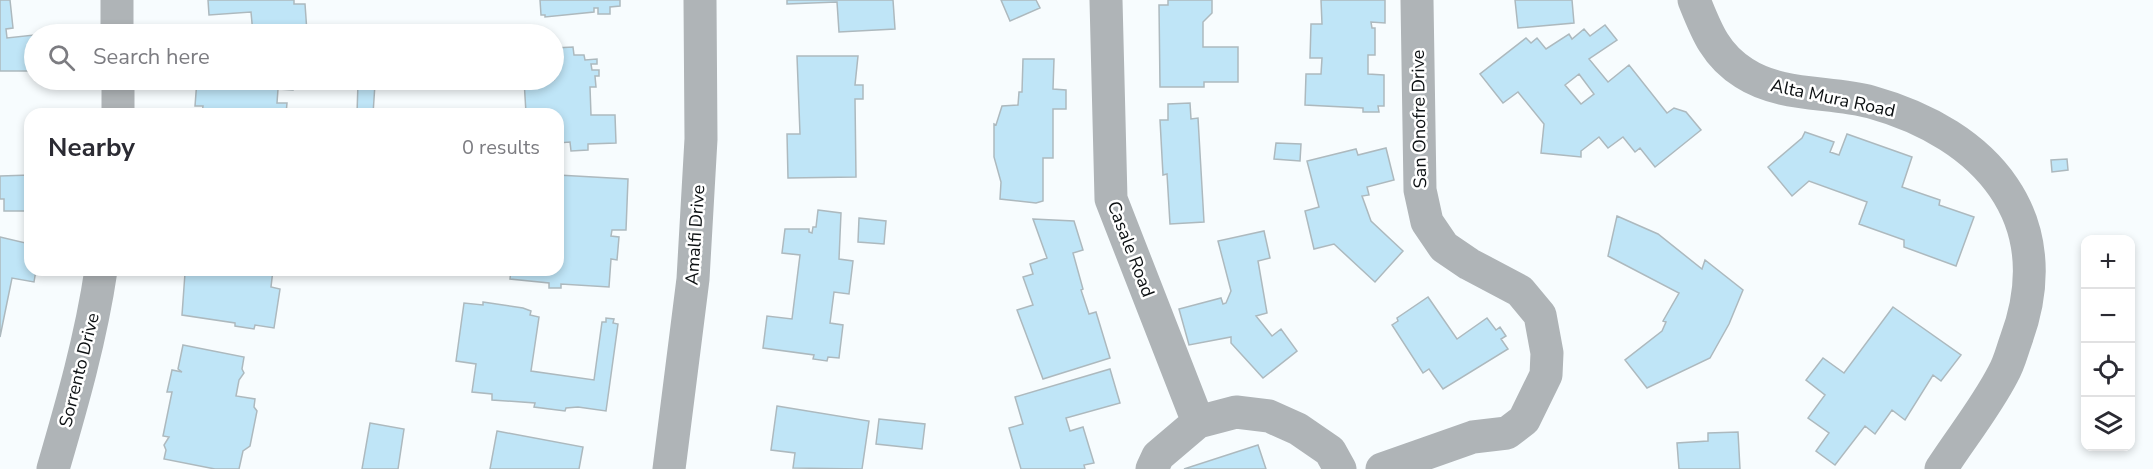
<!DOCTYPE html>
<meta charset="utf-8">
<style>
:root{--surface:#fff;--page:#f7f7f7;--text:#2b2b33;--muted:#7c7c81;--line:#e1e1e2}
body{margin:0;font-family:"Nunito Sans",sans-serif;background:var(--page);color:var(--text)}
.controls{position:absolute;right:18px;bottom:18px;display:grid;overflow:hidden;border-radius:12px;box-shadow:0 3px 9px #0003}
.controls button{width:54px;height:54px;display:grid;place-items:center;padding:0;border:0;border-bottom:2px solid var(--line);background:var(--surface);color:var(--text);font:30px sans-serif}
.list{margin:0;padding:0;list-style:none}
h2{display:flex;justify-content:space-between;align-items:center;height:78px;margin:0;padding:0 24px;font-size:26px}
h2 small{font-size:20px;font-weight:400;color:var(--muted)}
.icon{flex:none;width:33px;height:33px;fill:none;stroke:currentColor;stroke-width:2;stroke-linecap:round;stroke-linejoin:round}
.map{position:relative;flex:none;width:2153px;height:469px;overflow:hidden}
.search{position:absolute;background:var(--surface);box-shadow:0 3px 9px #0003;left:24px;top:24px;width:540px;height:66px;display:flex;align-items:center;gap:15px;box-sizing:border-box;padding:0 21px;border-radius:33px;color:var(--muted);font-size:22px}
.panel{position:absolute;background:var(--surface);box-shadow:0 3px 9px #0003;left:24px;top:108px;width:540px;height:168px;border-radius:18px}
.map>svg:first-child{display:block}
</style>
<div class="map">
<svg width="2153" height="469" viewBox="0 0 2153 469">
<rect width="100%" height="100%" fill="#f7fcfe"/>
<path fill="#bfe5f7" stroke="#adb9be" stroke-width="1.5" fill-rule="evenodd" d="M0,0H10L13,28L6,29L7,38L34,35V71H0Z
M208,0H294V4H305L307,32L253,34L251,12L209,15Z
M540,0H620V6L610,7V14H598V8H594V12L545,17V15H541Z
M787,0H893L895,29L839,32L837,2L787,4Z
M1001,0H1036L1040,8L1010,21Z
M1168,0H1212V13L1203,22V47H1238V82H1204V87H1160L1159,5H1168Z
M1321,0H1385V23L1371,22L1372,28H1375V55H1368V74L1384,75V106H1378L1379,112H1363V108L1305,105L1306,74H1321L1322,58H1310L1311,24H1322Z
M1515,0H1572L1574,23L1518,28Z
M1605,25L1617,40L1589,59L1608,82L1629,65L1667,113L1674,108L1686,112L1701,130L1655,167L1640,148L1635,152L1623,137L1608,148L1599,137L1581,151V157L1541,153L1544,124L1518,92L1503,103L1480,74L1526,38L1531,43L1537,38L1546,49L1569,34L1572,39L1584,29L1590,36ZM1579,74L1594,94L1581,104L1565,85Z
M573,47L574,55H584L585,60L597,59V64H591L592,70H599V76H595L596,87H590L591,115H615L616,143L588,144V150L571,151L570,142L558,143V114H527L529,111L526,113L524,80H554V48Z
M797,56H858L855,85H863V99H855L856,177L788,178L787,134H800Z
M1023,59H1054L1053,89L1066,90V109H1053V158H1043V201L1036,203L1000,199L1001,182L994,157V124L996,125L1002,106L1018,105L1019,92H1022Z
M197,80H294L293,90L278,89L277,103H287L286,114H202L203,106H195Z
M358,83L375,84L373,114H357Z
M1190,103L1191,119L1198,118L1204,222L1170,224L1167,174L1163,175L1160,120H1168V104Z
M1805,132L1834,142L1830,152L1839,155L1847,134L1912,157L1902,187L1940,200L1939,205L1974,217L1956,266L1904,247V240L1859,224L1867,202L1809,181L1792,196L1768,167L1802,138Z
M1276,143L1301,144L1300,161L1274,159Z
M1386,148L1394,180L1367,187L1369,195L1362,196L1371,221L1403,251L1375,282L1334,244L1314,249L1305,211L1319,207L1307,161L1356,149L1358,155Z
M2067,159L2068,170L2052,172L2051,160Z
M30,175V211H4V199H0V176Z
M558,175L628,179L626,230H612L611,236L619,237L617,260L611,259L609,287L561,284V288H549V283L510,279L511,270H558Z
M818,210L841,213L839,259L853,261L849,294L834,292L830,323L843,325L839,358L828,357L827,361L813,359L814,355L763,348L767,316L792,319L800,255L782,253L785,229H809V232L812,233L813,227H816Z
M1617,216L1658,234L1702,269L1705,260L1743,290L1729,324L1710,358L1647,388L1625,360L1662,331L1666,322L1663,321L1679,293L1608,256Z
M859,218L886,221L884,244L858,242Z
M1033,219L1074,221L1083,250L1073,253L1083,289L1081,290L1089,314L1096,312L1110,358L1043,379L1017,310L1033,305L1023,277L1033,274L1030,264L1047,258Z
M1264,231L1270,258L1258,261L1267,313L1256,316L1272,336L1281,329L1297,351L1263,378L1231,343V337L1189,345L1179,309L1221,298L1223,304L1226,303L1231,291L1218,241Z
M0,237L30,244V270H36L34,282L12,278L0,337Z
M188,270H273L271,287L280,289L274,328L255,325L254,329L235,326V323L182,315L185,273Z
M1428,297L1457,339L1487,318L1496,330L1500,327L1506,336L1501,339L1508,349L1443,389L1429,369L1423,373L1392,325L1398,321L1397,318Z
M483,302L523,308L531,311L530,315L539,317L531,371L594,380L602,322H606V318L614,319L613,323L618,324L606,411L578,407L566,408L565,411L534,407L535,403L492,400V394L472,392L476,364L456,361L464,303L483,305Z
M1893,307L1961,355L1941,381L1933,375L1905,420L1892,410L1875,434L1865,426L1835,465L1816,451L1829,433L1808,418L1825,395L1806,380L1823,358L1844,373Z
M183,345L244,357L242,369L244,373L239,380L236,396L255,399L254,407L257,411L250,446L243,451L239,469H215L164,459L166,450L164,445L169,437L163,436L172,392H167L172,370L182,372L178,369Z
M1110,369L1120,403L1066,418L1070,431L1083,427L1094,463L1084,465L1085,469H1021L1009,428L1023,424L1015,397Z
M777,406L869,421L862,469L793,468L795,453L771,450Z
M879,419L925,424L922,449L876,444Z
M370,423L404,429L398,469H362Z
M497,431L583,447L579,469H490Z
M1738,432L1740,469H1679L1677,443L1708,441V433Z
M1258,445L1266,469H1184Z"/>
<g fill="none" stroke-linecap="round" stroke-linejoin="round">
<path stroke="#afb4b7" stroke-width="33" d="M117,0V34
M1106,0L1111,199L1198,422L1158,456L1152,469
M1694,0C1706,30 1715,55 1744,73C1781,97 1829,91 1871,102C1986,134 2061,218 2016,340C2012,351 2009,364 2003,374C1986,407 1961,438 1941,469
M118,114V80
M1198,422L1236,412L1269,416L1298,429L1330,451L1340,469
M53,469C72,404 91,338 101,270
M669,469L693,279L701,139L700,0
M1382,469L1473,437L1507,433L1524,420L1546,375L1547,353L1540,315L1520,291L1469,264L1444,247L1427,222L1420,190L1417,0"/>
</g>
<g text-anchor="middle" stroke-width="5" stroke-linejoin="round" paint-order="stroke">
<g font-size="18" fill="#0b0f11" stroke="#fff">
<text transform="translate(1833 98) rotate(12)" y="6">Alta Mura Road</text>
<text transform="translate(1419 119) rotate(-91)" y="6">San Onofre Drive</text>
<text transform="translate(695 235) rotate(-86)" y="6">Amalfi Drive</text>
<text transform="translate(1131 249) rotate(69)" y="6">Casale Road</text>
<text transform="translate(79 370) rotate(-76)" y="6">Sorrento Drive</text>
</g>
</g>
</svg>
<div class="controls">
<button>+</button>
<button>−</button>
<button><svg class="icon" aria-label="locate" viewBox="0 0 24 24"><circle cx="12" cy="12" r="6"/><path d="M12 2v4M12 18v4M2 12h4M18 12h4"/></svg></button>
<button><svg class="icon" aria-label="layers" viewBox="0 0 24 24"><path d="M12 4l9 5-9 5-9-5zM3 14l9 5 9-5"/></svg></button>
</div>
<div class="search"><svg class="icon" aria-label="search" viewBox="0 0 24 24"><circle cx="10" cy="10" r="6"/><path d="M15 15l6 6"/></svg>Search here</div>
<section class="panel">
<h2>Nearby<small>0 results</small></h2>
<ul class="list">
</ul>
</section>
</div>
